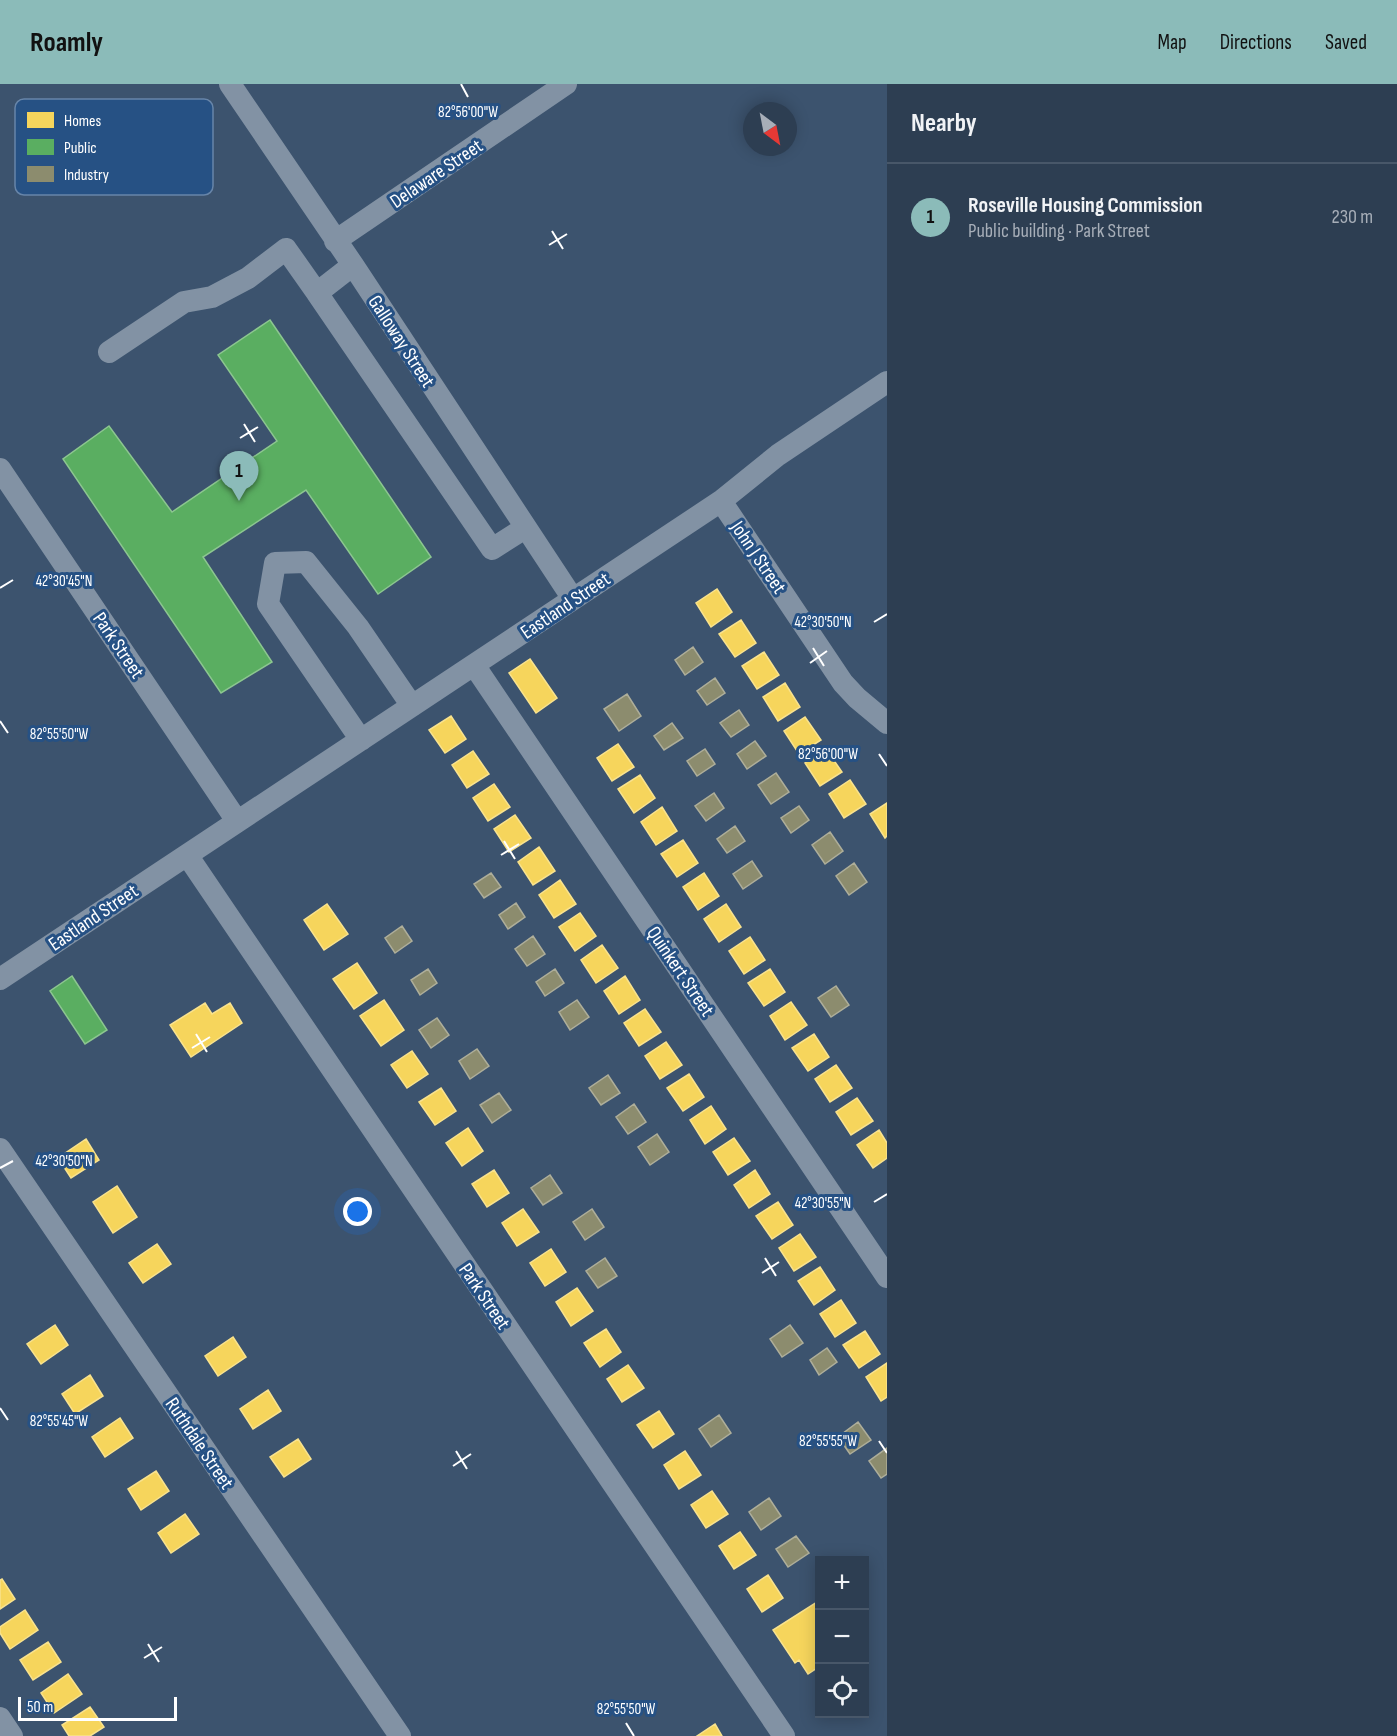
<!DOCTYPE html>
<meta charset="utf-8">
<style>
:root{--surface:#2d3e52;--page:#354559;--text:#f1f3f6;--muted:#a7aeb8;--line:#485769;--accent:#8bbbb9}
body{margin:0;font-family:"Sofia Sans Condensed",sans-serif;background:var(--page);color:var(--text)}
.controls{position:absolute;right:18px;bottom:18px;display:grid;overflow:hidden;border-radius:0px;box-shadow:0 3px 15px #0003}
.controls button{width:54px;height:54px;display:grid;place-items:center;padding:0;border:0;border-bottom:2px solid var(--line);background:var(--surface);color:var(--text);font:30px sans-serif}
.compass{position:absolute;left:743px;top:18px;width:54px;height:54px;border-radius:50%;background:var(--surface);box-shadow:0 3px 15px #0003;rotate:148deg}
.scale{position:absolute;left:18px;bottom:15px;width:159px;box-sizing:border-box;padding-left:6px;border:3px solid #fff;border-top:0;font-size:16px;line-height:21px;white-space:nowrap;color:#fff;-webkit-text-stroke:4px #265184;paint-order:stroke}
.you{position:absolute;left:358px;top:1128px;width:21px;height:21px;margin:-15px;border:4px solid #fff;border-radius:50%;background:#1a73e8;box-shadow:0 0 0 9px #1a73e833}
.badge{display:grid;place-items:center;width:39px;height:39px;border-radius:50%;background:var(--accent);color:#111;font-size:20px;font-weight:700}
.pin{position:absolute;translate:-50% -50px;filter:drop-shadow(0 2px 3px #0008)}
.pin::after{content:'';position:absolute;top:32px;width:21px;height:18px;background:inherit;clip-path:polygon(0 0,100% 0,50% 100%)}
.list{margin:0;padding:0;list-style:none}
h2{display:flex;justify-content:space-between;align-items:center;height:78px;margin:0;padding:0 24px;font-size:26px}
h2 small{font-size:20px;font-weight:400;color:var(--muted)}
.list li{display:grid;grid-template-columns:39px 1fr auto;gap:18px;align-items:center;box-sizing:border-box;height:108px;padding:0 24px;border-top:2px solid var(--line)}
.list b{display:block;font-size:22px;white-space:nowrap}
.list p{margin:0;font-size:20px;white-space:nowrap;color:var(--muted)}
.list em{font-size:20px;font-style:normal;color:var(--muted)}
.icon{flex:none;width:33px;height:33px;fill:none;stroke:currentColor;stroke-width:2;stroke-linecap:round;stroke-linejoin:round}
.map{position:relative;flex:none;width:887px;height:1652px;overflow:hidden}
header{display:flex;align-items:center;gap:36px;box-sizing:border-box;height:84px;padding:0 30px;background:var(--accent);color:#111}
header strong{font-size:28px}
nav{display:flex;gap:33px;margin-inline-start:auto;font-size:21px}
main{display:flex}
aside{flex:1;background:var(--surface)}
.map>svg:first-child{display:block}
</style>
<header>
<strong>Roamly</strong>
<nav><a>Map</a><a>Directions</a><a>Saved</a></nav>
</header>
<main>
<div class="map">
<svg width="887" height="1652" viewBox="0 0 887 1652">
<rect width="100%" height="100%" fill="#3c536e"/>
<path fill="#f6d55c" stroke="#f9e28d" stroke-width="1.5" d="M717,505L732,528L711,543L696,519Z
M741,536L756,559L735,573L719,550Z
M764,568L779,591L757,605L742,582Z
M530,575L557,614L536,629L509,589Z
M785,599L800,623L778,637L763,613Z
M451,632L466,655L445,669L429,646Z
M805,633L821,656L799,670L784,647Z
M618,660L634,683L612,697L597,674Z
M826,665L842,688L820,702L805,679Z
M473,667L489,690L467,704L452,681Z
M640,691L655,714L634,729L618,705Z
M850,696L866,720L844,734L829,710Z
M494,700L510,723L488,737L473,714Z
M887,719V752L885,754L870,730Z
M662,723L677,747L656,761L641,738Z
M515,731L531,754L509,768L494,745Z
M683,756L698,779L677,793L661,770Z
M539,763L555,787L533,801L518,778Z
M704,789L719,812L698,826L683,803Z
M560,796L576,820L554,834L539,811Z
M327,820L348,850L324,866L304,836Z
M726,820L741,843L719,858L704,835Z
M580,829L596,852L575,867L559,843Z
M750,853L765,876L744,890L729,867Z
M602,861L618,884L596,899L581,876Z
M357,879L377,909L354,925L333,895Z
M770,885L785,908L764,922L748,899Z
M625,892L640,916L619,930L604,907Z
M384,916L404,946L381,962L360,932Z
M791,918L807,941L785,956L770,932Z
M205,919L212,930L230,919L242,939L191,973L170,941Z
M645,925L661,948L639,962L624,939Z
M814,950L829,973L808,987L792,964Z
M666,958L682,981L660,995L645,972Z
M412,967L428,990L407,1004L391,981Z
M836,981L852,1004L830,1018L815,995Z
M689,990L704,1013L683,1027L667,1004Z
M441,1004L456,1027L435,1041L419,1018Z
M857,1014L873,1037L851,1051L836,1028Z
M711,1022L726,1045L705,1060L690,1036Z
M468,1044L483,1067L462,1082L446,1059Z
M879,1046L887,1059V1074L873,1084L857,1061Z
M734,1054L750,1077L728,1091L713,1068Z
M86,1055L99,1076L71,1094L58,1074Z
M494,1086L509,1109L487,1123L472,1100Z
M755,1086L770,1110L749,1124L734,1101Z
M117,1102L137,1133L113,1149L93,1118Z
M778,1118L793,1141L772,1155L756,1132Z
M523,1125L539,1148L517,1162L502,1139Z
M800,1150L816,1173L794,1187L779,1164Z
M157,1160L171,1180L143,1199L129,1179Z
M551,1165L566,1188L545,1202L530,1179Z
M820,1183L835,1206L814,1221L798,1197Z
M577,1204L593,1227L571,1242L556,1218Z
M841,1216L856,1239L835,1253L820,1230Z
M55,1241L68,1261L41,1280L27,1260Z
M606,1245L621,1268L600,1283L584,1259Z
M865,1247L880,1270L859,1284L843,1261Z
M233,1253L246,1273L218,1292L205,1272Z
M887,1279V1313L881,1317L866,1293Z
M628,1281L644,1304L622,1318L607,1295Z
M90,1291L103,1312L75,1330L62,1310Z
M268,1306L281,1327L253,1345L240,1325Z
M659,1327L674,1350L653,1364L637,1341Z
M120,1334L133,1354L105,1373L92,1353Z
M298,1355L311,1375L284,1393L270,1373Z
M685,1367L701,1391L679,1405L664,1381Z
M156,1387L169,1407L141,1426L128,1405Z
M712,1407L728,1430L706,1444L691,1421Z
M185,1430L199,1450L171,1469L158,1449Z
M740,1448L756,1471L734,1485L719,1462Z
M768,1491L783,1514L762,1528L747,1505Z
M2,1495L15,1515L0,1525V1496Z
M820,1516V1582L808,1590L799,1576L795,1579L773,1546Z
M25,1526L38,1546L10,1565L0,1549V1543Z
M48,1558L61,1578L33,1596L20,1576Z
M68,1590L82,1610L54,1629L41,1609Z
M90,1623L104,1643L90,1652H69L62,1641Z
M715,1640L722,1652H697Z"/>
<path fill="#5aae61" stroke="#8cc690" stroke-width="1.5" d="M270,236L431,473L378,510L306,406L203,473L272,578L221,609L63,375L109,342L172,428L277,357L218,271Z
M72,892L107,946L85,960L50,907Z"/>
<path fill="#8c8c6e" stroke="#aeae9a" stroke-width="1.5" d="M693,563L703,578L685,591L675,576Z
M715,594L725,609L707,621L697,607Z
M627,610L641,632L619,647L604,625Z
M739,626L749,641L731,653L720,639Z
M672,639L683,654L664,666L654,652Z
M755,657L766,672L747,685L737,670Z
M705,665L715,680L697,692L687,677Z
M776,689L789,708L771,720L758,701Z
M714,709L724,724L706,737L695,722Z
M799,722L809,736L791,749L781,734Z
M735,742L745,757L727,769L717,755Z
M830,748L843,767L825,780L812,761Z
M752,777L762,792L743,805L733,790Z
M854,779L867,798L849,811L836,792Z
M491,789L501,803L484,814L474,800Z
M516,819L525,833L508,845L499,831Z
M402,842L412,857L395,869L385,854Z
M533,852L545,870L527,882L515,865Z
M428,885L437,899L420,911L411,896Z
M555,885L564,899L545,912L536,898Z
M836,902L849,921L831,933L818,914Z
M577,916L589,933L570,946L559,928Z
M437,934L449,951L431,964L419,946Z
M477,965L489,982L470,995L459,977Z
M608,991L620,1009L601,1021L589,1004Z
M499,1009L511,1026L492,1039L480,1021Z
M634,1020L646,1038L628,1050L616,1033Z
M657,1050L669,1068L650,1081L638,1063Z
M550,1091L562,1109L543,1121L531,1104Z
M592,1125L604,1143L585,1156L573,1138Z
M605,1174L617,1192L598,1204L586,1187Z
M790,1241L803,1259L782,1273L770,1255Z
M827,1264L837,1278L819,1291L810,1276Z
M719,1331L731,1349L711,1363L699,1345Z
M858,1338L871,1356L850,1370L838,1353Z
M887,1364V1390L881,1394L869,1377Z
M769,1414L781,1432L761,1446L749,1428Z
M796,1452L809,1469L788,1483L776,1465Z"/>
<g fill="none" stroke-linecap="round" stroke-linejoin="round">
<path stroke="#8292a4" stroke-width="22" d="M230,0L353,181L573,515
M335,157L566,0
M317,209L492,465L525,444
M109,268L184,218L212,213L248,194L286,165L317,209L353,181
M0,385L237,737
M721,417L843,599L857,614L887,639
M474,581L887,1193
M361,656L268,520L275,479L306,478L358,543L412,622
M187,771L784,1652
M0,895L721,417L778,371L887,298
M0,1065L400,1652
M0,1634L12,1652"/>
</g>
<path fill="none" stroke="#fff" stroke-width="2" d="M461,0L468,13M552,147L563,165M549,161L567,150M244,340L255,358M240,354L258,343M0,504L13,496M874,538L887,530M813,564L824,582M810,579L827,567M0,637L8,649M879,670L887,682M504,757L515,775M501,771L519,760M196,950L207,968M192,964L210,953M0,1084L13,1077M874,1118L887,1110M765,1174L776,1192M762,1189L779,1178M0,1324L8,1336M879,1357L887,1369M456,1367L467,1385M453,1382L471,1370M148,1560L159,1578M144,1574L162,1563M626,1639L634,1652"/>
<g text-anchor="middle" stroke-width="6" stroke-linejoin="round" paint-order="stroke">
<g font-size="20" fill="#fff" stroke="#265184">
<text transform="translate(436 89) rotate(-34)" y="7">Delaware Street</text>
<text transform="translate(402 257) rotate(57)" y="7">Galloway Street</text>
<text transform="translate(759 473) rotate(56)" y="7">John J Street</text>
<text transform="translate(565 521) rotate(-34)" y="7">Eastland Street</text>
<text transform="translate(119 561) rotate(56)" y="7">Park Street</text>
<text transform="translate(93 833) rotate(-34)" y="7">Eastland Street</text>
<text transform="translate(681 887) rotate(56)" y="7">Quinkert Street</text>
<text transform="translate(485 1212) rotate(56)" y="7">Park Street</text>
<text transform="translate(200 1359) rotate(56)" y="7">Ruthdale Street</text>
</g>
</g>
<rect x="15" y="15" width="198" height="96" rx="9" fill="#265184" stroke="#6785a9" stroke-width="1.5"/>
<rect x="27" y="28" width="27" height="16" fill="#f6d55c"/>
<rect x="27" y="55" width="27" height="16" fill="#5aae61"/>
<rect x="27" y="82" width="27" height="16" fill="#8c8c6e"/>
<g font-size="16" fill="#fff">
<text x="64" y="42">Homes</text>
<text x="64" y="69">Public</text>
<text x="64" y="96">Industry</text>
</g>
<g font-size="15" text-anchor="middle" fill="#fff" stroke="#265184" stroke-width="6" stroke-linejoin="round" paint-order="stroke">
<text x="468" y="33">82°56'00"W</text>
<text x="64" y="502">42°30'45"N</text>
<text x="823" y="543">42°30'50"N</text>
<text x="59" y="655">82°55'50"W</text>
<text x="828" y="675">82°56'00"W</text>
<text x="64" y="1082">42°30'50"N</text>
<text x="823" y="1124">42°30'55"N</text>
<text x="59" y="1342">82°55'45"W</text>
<text x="828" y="1362">82°55'55"W</text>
<text x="626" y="1630">82°55'50"W</text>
</g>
</svg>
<div class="controls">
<button>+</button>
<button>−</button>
<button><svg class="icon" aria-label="locate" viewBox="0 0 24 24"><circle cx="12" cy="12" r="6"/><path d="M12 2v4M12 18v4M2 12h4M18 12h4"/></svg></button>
</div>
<svg class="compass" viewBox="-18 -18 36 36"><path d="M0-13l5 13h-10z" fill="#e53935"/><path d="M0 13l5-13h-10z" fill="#a7aeb8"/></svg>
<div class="scale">50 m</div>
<div class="you"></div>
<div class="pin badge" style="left:239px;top:417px">1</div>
</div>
<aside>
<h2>Nearby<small></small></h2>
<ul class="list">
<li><span class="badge">1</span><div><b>Roseville Housing Commission</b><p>Public building · Park Street</p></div><em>230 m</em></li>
</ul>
</aside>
</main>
